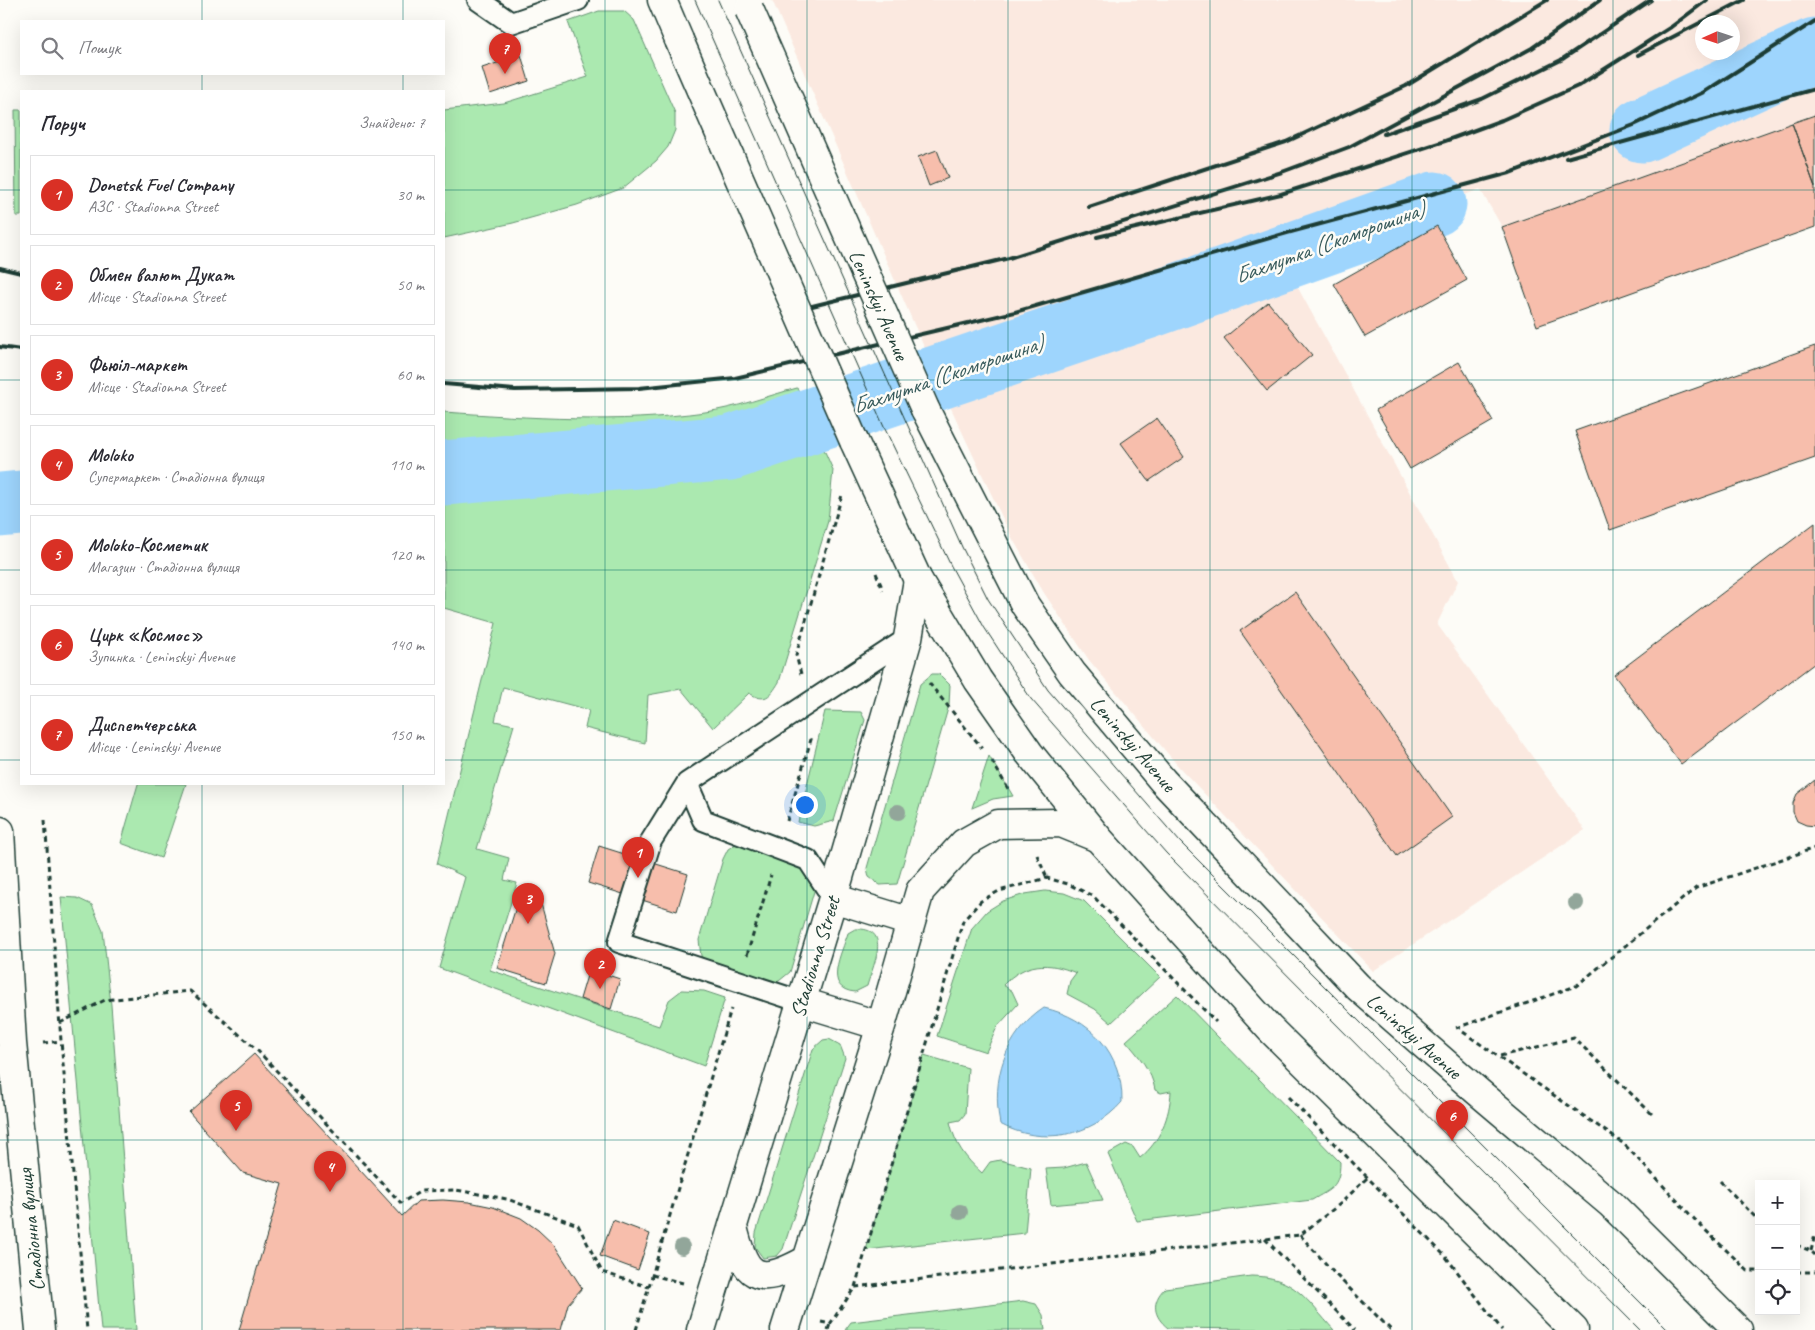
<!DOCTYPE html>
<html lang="uk">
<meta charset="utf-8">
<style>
:root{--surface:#fff;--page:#f2f2f3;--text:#2b2b33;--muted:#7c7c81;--line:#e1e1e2;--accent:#d93025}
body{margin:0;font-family:Caveat,sans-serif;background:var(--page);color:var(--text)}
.controls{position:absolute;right:15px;bottom:15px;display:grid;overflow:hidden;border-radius:0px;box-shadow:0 5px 20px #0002}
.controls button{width:45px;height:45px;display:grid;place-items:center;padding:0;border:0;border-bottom:1px solid var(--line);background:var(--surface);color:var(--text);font:25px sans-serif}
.compass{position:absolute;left:1695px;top:15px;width:45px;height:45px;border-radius:50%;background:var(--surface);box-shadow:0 5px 20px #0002;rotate:267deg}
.you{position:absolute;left:804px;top:804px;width:18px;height:18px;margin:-12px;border:4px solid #fff;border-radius:50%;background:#1a73e8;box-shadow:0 0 0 8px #1a73e833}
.badge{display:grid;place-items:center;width:32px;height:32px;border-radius:50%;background:var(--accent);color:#fff;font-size:16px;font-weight:700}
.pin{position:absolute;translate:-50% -41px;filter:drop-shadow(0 1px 2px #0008)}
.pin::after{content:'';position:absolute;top:26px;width:18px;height:15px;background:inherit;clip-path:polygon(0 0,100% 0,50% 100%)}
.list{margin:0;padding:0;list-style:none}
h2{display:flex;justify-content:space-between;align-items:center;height:65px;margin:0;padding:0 20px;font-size:21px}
h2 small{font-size:16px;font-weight:400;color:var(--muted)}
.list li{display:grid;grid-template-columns:32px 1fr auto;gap:15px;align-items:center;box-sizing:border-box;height:80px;margin:0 10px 10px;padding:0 10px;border:1px solid var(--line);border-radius:0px}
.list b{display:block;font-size:19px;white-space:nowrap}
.list p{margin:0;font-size:16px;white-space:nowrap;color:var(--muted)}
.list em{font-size:16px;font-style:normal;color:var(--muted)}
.icon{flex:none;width:28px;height:28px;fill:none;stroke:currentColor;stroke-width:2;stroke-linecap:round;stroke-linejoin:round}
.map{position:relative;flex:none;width:1815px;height:1330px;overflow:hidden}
.search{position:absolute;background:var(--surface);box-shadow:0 5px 20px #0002;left:20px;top:20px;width:425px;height:55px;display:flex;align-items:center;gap:12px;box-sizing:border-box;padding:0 18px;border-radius:0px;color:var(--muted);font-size:19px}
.panel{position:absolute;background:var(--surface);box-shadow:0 5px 20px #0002;left:20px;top:90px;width:425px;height:695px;border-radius:0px}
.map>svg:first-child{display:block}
</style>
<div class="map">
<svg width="1815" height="1330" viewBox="0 0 1815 1330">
<rect width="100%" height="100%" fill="#fdfcf7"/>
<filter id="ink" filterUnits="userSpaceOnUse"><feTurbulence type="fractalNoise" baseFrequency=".02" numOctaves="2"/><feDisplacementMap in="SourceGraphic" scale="10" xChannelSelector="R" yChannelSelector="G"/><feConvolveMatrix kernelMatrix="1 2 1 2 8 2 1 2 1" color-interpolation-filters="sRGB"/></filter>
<g filter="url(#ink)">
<path fill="#fbe9e0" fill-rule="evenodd" d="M772,0H1815V115L1502,227L1480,189L1286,266L1458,581L1437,624L1585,830L1373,971L1179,767L1089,660L1044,593L1011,536L949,404ZM1702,22H1732V52H1702Z"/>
<path fill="#abe9b0" stroke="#659372" d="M599,11H624L634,20L675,113V130L668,147L656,161L623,188L577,205L513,223L444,238V110L504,103L588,77L568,22Z
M15,110H21V216H16Z
M797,388L833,470L828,521L779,682C770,697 765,703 749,693L713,728L681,689L648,695L645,743L585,728L589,710L503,687L495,721L514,725L477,849L509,858L504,880L517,883L490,970L659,1026L669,1000L682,990L704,991L725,998L704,1066L439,968L465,877L437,864L496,623L444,608V412C531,418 618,424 705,412C736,408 767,396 797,388Z
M932,674H939L950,685L949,705L897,884L880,885L869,877L867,868L920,684Z
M825,711L861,712L865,720L834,821L814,826L798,822Z
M989,756L1013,796L993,799L972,808Z
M138,784H186L161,858L121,843Z
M736,844L808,867L815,888L790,972L779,981L767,983L713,967L701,956L699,940L723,859L728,849Z
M1045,891L1064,893L1084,901L1160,977L1111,1023L1095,1009L1067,994L1070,981L1076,973C1048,961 1025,962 1003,985L1012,991L1018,1004L997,1027L986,1052L937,1036L972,928L987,911L1003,901L1025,894Z
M61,897L77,898L92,905L103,931L111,1005L136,1330H101Z
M855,929C893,927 873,965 867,986L855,992C822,989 842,953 848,933Z
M1177,995L1340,1162C1340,1187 1331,1189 1312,1200L1137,1221L1108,1154L1126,1144L1133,1147L1140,1158C1160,1142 1170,1116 1171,1091L1161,1093L1155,1090C1152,1071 1138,1055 1126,1041Z
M829,1039L840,1045L845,1058L783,1249L777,1256L763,1258L755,1247L756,1233L813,1049L823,1040Z
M924,1055L968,1068L965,1114L960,1120L950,1122C955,1144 965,1158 982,1173L990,1162L1000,1160L1031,1168L1025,1233L866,1250Z
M1086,1162L1103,1200L1051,1205L1046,1169L1064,1168Z
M1251,1276C1295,1276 1307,1301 1334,1330L1168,1328C1153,1316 1151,1302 1165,1288Z
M1023,1301L1036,1304L1043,1315L1045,1330H845L851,1322Z"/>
<path fill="#9ed5fd" stroke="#6b98ad" d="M1044,1008C1090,1018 1123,1053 1122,1102C1092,1137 1041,1146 1000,1124C991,1079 1005,1034 1044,1008Z"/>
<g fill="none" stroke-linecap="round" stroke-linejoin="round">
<path stroke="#9ed5fd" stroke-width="65" d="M1642,130L1815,50
M444,473L730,448L1149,306L1434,204
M0,505L21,503"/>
</g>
<path fill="#f7beac" stroke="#1f3d34" d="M521,55L529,81L490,94L482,68Z
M1815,115V187L1792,123Z
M1792,123L1815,187V227L1537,326L1502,227Z
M937,150L948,178L929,186L918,157Z
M1437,226L1467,280L1365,337L1334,284Z
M1268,302L1312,355L1267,391L1224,338Z
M1815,346V458L1610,530L1575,431Z
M1459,362L1493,421L1410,469L1376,410Z
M1157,418L1184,457L1149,481L1121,443Z
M1815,523V663L1681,764L1614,675Z
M1295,592L1452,817L1397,856L1240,631Z
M1815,780V826L1806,825L1797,821L1793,812V803L1797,794Z
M599,846L688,874L677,911L588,883Z
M522,888L538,893L555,954L546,983L497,968Z
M589,969L620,979L611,1009L580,999Z
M254,1054L402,1216L418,1201L443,1200L469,1202L493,1207L521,1218L538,1230L555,1246L582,1288L568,1304L561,1330H239L282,1184L243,1173L189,1112Z
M613,1220L650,1234L638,1270L600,1256Z"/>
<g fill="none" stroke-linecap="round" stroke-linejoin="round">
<g stroke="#1f3d34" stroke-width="24">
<path id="lane" d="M478,0L511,23L578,0
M687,783L703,820L808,860L833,898
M802,1002L619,942L651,841L687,783L908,638"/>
</g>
<g stroke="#1f3d34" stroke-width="31">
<path id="secondary" d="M0,831L12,1043L40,1330
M833,898L911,922
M802,1002L881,1026
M733,1227C745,1278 757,1287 805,1261
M701,1330L833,898L908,638L918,580
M785,1330L881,1026L920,891L964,843L998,824L1061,823L1098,838"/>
</g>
<g stroke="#1f3d34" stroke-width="31">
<path id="primary" d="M662,0L679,40
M925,409L1025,605L1072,673L1163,781L1358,987L1477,1091L1611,1204L1738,1330
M854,441L918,580L978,680L1029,753L1098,838L1270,1029L1574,1330"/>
</g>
<path stroke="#1f3d34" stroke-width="3" stroke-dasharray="5 4" stroke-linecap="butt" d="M876,573L883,590
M801,674L796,655L842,495
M929,683L982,748
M992,761L1010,792
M45,820L61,1041L87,1330
M787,821L812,736
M1037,855L1047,878
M747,955L771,875
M60,1023L105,1000L190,991L257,1050L401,1203L421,1191L456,1190L507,1199L578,1225L602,1272L649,1287
M1456,1028L1576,986L1696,888L1815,848
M1463,1032L1624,1144L1698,1223L1748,1271H1759
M43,1043L61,1041
M1500,1056L1574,1038L1653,1115
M1288,1097L1446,1257L1502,1330
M1720,1181L1759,1221
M1300,1235L1335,1274L1391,1330
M1265,1239L1355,1330
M1796,1245L1811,1251L1815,1255
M1811,1251L1815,1235
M1796,1272H1815
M652,1275L683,1283
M855,1287L963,921L981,901L999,891L1047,878L1068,884L1093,896L1216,1022
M821,1322L830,1324L855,1287L1300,1235L1340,1204L1367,1178
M636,1330L731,1009
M828,1330L830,1324"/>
<use href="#lane" stroke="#fdfcf7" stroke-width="20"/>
<use href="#secondary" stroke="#fdfcf7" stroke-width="28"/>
<use href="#primary" stroke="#fdfcf7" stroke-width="28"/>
<path stroke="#1f3d34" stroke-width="1" d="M695,0L884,427L951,566L984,627L1031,699L1166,853L1640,1330
M718,0L962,547L988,599L1048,690L1180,842L1668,1330"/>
<path stroke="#1f3d34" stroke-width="4" d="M1638,55L1744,0
M1384,134L1482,99L1561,60L1651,0
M1566,158L1815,89
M1089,207L1286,142L1406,86L1547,0
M1097,237L1281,194L1445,141L1502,120L1578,86L1671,27L1707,0
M0,268L21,273
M808,307L1009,258L1282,172L1349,147L1532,48L1600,0
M0,347L21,350
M444,384L515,390L639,388L735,378L1015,312L1287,233L1510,173L1634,125L1704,92L1815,21"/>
<g stroke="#1f3d34" stroke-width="31" stroke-linecap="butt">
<path id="primary-bridge" d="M749,9L925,409
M679,40L854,441"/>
</g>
<use href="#primary-bridge" stroke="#fdfcf7" stroke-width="28"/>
</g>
<g fill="#92a69a">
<circle cx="898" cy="812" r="8"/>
<circle cx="1576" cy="903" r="8"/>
<circle cx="960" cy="1212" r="8"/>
<circle cx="682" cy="1247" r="8"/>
</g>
</g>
<path fill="none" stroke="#0f766e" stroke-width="1" stroke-opacity="0.55" d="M202,0V21M403,0V21M605,0V1330M807,0V1330M1008,0V1330M1210,0V1330M1412,0V1330M1613,0V1330M202,74V91M403,74V91M0,190H21M444,190H1815M0,380H21M444,380H1815M0,570H21M444,570H1815M0,760H21M444,760H1815M202,784V1330M403,784V1330M0,950H1815M0,1140H1815"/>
<g text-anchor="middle" stroke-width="5" stroke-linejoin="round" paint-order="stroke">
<g font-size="21" fill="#1f3d34" stroke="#fdfcf7">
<text transform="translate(879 305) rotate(66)" y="7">Leninskyi Avenue</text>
<text transform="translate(1133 744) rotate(49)" y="7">Leninskyi Avenue</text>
<text transform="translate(815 957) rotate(-73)" y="7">Stadionna Street</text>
<text transform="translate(1414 1036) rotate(41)" y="7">Leninskyi Avenue</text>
<text transform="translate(31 1230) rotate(-96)" y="7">Стадіонна вулиця</text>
</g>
<g font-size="22" font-style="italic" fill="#385b5c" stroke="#fdfcf7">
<text transform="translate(1329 242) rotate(-20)" y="8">Бахмутка (Скоморошина)</text>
<text transform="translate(947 374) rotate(-19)" y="8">Бахмутка (Скоморошина)</text>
</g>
</g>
</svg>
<div class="controls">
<button>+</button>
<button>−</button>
<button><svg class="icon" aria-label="locate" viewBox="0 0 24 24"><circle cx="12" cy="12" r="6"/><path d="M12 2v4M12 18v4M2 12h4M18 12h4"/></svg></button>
</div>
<svg class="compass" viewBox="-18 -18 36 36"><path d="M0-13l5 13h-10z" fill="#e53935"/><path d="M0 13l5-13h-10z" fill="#7c7c81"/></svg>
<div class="you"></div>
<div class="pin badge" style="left:638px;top:878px">1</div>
<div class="pin badge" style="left:600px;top:989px">2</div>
<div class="pin badge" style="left:528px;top:924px">3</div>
<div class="pin badge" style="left:330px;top:1192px">4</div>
<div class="pin badge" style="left:236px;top:1131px">5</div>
<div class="pin badge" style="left:1452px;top:1141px">6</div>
<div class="pin badge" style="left:505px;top:74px">7</div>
<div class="search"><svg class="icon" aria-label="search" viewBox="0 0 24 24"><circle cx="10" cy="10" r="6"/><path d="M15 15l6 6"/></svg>Пошук</div>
<section class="panel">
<h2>Поруч<small>Знайдено: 7</small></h2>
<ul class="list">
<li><span class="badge">1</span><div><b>Donetsk Fuel Company</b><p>АЗС · Stadionna Street</p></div><em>30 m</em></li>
<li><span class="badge">2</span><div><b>Обмен валют Дукат</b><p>Місце · Stadionna Street</p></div><em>50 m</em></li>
<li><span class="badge">3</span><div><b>Фьюіл-маркет</b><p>Місце · Stadionna Street</p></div><em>60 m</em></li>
<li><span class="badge">4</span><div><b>Moloko</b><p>Супермаркет · Стадіонна вулиця</p></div><em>110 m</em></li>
<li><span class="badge">5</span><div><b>Moloko-Косметик</b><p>Магазин · Стадіонна вулиця</p></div><em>120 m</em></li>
<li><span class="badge">6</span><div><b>Цирк «Космос»</b><p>Зупинка · Leninskyi Avenue</p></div><em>140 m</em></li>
<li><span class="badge">7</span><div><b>Диспетчерська</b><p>Місце · Leninskyi Avenue</p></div><em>150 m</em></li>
</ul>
</section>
</div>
